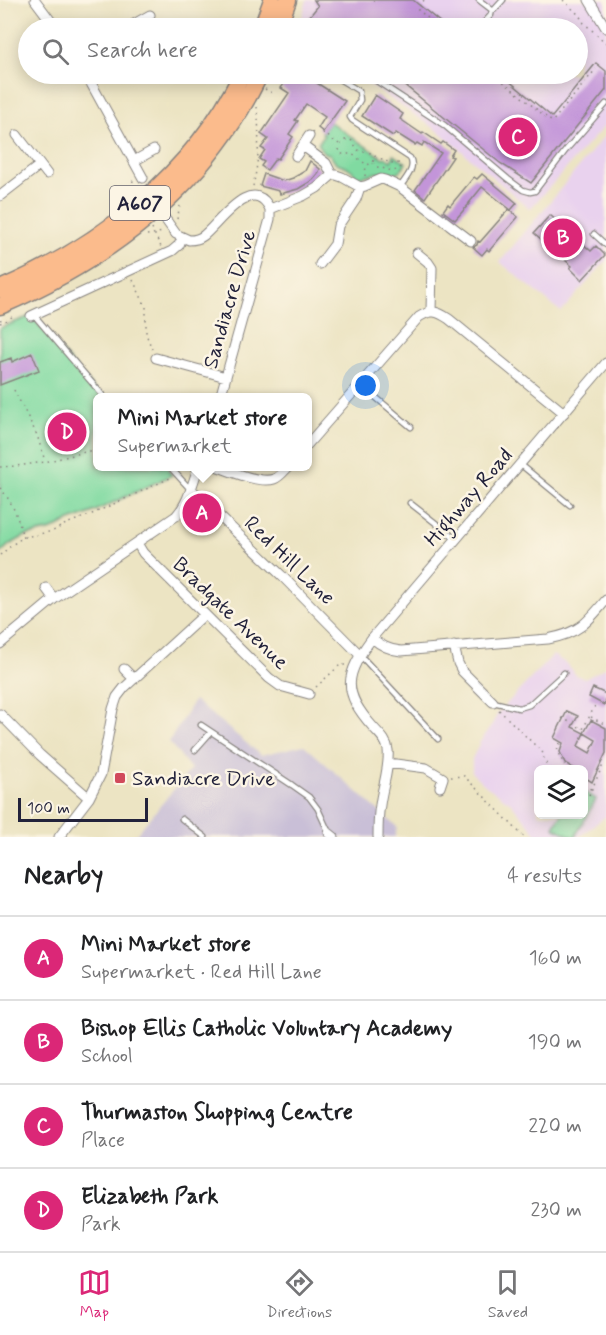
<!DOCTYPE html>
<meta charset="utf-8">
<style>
:root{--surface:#fff;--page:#f6f6f6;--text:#202124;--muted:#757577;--line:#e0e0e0;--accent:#db2777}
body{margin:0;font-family:Mynerve,sans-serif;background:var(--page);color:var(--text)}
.controls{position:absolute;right:18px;bottom:18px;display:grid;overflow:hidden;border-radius:9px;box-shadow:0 3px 15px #0003}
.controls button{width:54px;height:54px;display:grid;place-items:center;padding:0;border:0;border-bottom:2px solid var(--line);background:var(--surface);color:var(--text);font:30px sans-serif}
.scale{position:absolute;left:18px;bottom:15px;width:130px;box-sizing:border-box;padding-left:6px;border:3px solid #22223b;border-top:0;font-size:16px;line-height:21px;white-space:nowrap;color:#22223b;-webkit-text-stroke:4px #fcf5e5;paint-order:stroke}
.you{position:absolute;left:366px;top:386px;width:21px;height:21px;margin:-15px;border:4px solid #fff;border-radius:50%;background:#1a73e8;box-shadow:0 0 0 9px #1a73e833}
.badge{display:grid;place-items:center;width:39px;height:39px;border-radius:50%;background:var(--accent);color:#fff;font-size:20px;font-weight:700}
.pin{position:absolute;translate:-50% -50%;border:3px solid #fff;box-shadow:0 2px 6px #0006}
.popup{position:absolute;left:93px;top:393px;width:219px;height:78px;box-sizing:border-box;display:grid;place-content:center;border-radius:9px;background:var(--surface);filter:drop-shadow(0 2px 4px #0005);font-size:20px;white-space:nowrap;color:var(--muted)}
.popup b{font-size:22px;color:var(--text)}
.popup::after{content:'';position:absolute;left:50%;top:100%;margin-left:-12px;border:12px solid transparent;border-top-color:var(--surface)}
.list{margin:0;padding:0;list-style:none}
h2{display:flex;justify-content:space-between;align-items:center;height:78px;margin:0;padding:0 24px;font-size:26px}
h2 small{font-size:20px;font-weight:400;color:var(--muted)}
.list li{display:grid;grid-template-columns:39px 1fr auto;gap:18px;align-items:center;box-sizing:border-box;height:84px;padding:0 24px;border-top:2px solid var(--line)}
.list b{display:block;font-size:22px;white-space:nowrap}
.list p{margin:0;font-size:20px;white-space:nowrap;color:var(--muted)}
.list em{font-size:20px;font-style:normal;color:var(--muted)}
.icon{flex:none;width:33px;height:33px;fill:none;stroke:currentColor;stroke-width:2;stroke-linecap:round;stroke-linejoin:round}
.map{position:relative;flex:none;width:606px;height:837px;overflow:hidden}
.search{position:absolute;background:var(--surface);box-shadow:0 3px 15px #0003;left:18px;right:18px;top:18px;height:66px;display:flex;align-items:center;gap:15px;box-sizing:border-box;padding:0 21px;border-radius:33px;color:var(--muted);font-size:22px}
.sheet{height:414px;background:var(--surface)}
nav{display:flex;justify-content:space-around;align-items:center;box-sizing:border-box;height:84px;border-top:2px solid var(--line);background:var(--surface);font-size:16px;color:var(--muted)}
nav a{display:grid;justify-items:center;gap:3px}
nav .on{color:var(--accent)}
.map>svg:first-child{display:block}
</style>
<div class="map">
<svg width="606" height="837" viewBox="0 0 606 837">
<rect width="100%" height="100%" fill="#fcf5e5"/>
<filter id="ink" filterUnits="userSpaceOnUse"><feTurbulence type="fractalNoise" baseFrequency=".0167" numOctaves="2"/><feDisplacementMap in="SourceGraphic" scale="12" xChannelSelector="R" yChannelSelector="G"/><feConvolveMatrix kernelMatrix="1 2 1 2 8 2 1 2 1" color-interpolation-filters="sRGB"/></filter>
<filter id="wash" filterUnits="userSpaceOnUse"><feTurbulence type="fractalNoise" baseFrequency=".008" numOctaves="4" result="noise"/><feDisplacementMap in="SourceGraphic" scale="24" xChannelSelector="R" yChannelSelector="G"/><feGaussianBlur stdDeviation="1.35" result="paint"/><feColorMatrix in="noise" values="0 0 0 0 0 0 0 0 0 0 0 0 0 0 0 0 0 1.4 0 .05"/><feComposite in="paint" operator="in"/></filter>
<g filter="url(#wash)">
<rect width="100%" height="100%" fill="#ece4c3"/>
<path fill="#e9d2ee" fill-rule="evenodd" d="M307,0H606V124L530,209L437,130L353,74H578V28H299Z
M606,134V261L561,312L500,262Z
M553,655L567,664L576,675L585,679L606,667V816L579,837H541L536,833L511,803L486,786L472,773V759L480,742L490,728L498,713ZM538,770H584V814H538Z"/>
<path fill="#c9bfd7" d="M194,700L261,755L304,745L397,827L395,837H134L191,769L169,742Z"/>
<path fill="#80daa1" stroke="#517e6e" stroke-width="1.5" d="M330,122L383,158L385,157L391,161L394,155L406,163L401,170L395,174C377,170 373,175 357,177C355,174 353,171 350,169C342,162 336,168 330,154C323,154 321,150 318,144L324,135L322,133Z
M31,316L101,397L97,398V466L166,467L172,475L91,513L65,523L52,530L25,536L9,545L0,553V328Z
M584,792L596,799L575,837H572L554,827L561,815L584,814Z"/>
<g id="blocks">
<path fill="#c395d9" d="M314,0H413L447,28H312L313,21L309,17L318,6Z
M596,63L606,71V90L531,183L500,163L391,74H501L552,117Z
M291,74H312L309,78L345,101L323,132L318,128L325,117L306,104L295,120L298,121L289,134L293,137L278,159L276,158L267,170L261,166L264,162L259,159L265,150L261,148L268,139L261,134L289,93L281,88Z
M375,95L403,114L400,119L403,121L422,134L423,132L441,144L443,142L454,150L450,156L453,157L425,198L415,190L441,153L424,142L422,146L417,143L415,145L396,133L393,136L362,116Z
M310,161L320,169L318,174L313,180L298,189L280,194L279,191L260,186L264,174L284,181L293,178L305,171Z
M482,174L517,203L511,210L482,187L469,203H470L455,220L443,211L448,204L450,206L474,177L477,179Z
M509,209L518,217L489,251L487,249L482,255L473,247L477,245L478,241L480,242Z
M550,215L591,251L596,246L605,255L582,280L570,268L572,266L534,233Z
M32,353L39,370L0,385V362L11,358L12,362Z
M593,688L606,694V701L604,705L589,697Z
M567,711L578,716L572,727L584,733L578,746L590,753L596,740L584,733L591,720L606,728V753L592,782L584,777V770H576L565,763L560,752L563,743L554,738Z"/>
</g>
</g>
<g filter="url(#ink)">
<use href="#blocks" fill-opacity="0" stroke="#87837f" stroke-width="1.5"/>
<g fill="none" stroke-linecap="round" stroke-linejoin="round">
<g stroke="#87837f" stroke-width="7">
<path id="lane" d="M479,0L492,10
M479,28L491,15L492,10H494L503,0
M331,74L359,91L360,100L351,115L350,117L352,120L410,158C416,168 406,178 400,187
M366,74L444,125L508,179L523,190L530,192L535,191L538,187L566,150L606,104
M594,234L606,245
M34,315L105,398
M360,384L411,427
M520,464L570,505
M169,466L190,489
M410,503L456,539
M360,655L438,739
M493,702L519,708L529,705L564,673
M201,725L292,785L309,797L318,809L329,833
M195,750L211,732
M182,819L205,837"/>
</g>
<g stroke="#87837f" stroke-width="11">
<path id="street" d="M35,0L56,28
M589,0L606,28
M127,28L150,15
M86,74L143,178
M17,135L47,174
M303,146L326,163L332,175
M296,156L309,136
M134,161L154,150
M0,196L40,165
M158,209L176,234L189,240C193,240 199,239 203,236C218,225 252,172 270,209
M270,209L303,196L317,188L332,175H336L342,177L360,187L365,186L381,179L385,180L400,187L471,241
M417,253L428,262L432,268L431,311
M320,264L335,244L338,226L356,199L360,187
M31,316L172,251L179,245L182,238
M156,358L226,377
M220,398L270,219V209
M307,445L419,317C431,309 437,311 449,319L564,413
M216,466C230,471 260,484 274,479C280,477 284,471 289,466
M191,489L281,575L360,655
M137,543L143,553L269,678L280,686L309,694
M46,588L54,599
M372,638C381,646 389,650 401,651L548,639C579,633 587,623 606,600
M0,644L54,599L176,516C189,502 192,484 199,466
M454,646L458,663L462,671L493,702
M124,669L134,679
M0,714L40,755L89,798
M388,763L426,768L443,778L440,787
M329,833L334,837
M59,837L89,798L101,774L113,709L117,697L124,688L204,615
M378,837C378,826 378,815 380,805C382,787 390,768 388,750C387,740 379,734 373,727C341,691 345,675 372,638L606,363"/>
</g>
<g stroke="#87837f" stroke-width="19">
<path id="highway" d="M262,28L272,0
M278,28L288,0
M0,289C101,246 193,174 242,74
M0,306C112,258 206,185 260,74"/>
</g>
<path stroke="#87837f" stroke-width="1.5" stroke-dasharray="1.5 4.5" stroke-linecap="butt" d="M424,0L417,9L440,28
M563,0L579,15L584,23L606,43
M494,74L552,122L596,69
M265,89L274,94
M323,133L339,144
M345,140H351L359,151L371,153L375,155V159L372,163L367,165L352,154H341C337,149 340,144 345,140Z
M373,163L376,167C385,167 393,175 401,167L399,163L391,164L383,159L376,158
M365,176L366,165
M253,186C259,161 260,133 257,107
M132,194L133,178
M177,219L180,206
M152,229L161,247
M147,235L163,232
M133,280L146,307V334L152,349
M0,320L5,318
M0,323L8,320L14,315
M14,390L37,435L45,461
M155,466L163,471
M0,467L16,466L45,462L97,449
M0,488C14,504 18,518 23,538
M0,555L17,541L25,537L53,531L66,524L92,514L170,478
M316,687L340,665H345
M499,710L543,753L544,760L550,770
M591,717L606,725
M562,718L583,729L597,702
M560,743L557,751L565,766L572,770
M451,777L464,776L524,837
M584,786L591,789
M589,795L603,765"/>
<use href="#lane" stroke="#fff" stroke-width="4.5"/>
<use href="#street" stroke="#fff" stroke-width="9"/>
<use href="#highway" stroke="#fbbb8c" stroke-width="16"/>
</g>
</g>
<rect fill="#d1495b" stroke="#fcf5e5" stroke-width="2" x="114" y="772" width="12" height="12" rx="3"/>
<g text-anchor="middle" stroke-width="5" stroke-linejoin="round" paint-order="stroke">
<rect fill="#fcf5e5" stroke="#63616e" stroke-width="1.5" x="110" y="186" width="60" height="34" rx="4.5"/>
<g font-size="20" font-weight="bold" fill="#22223b">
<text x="140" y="210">A607</text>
</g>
<g font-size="21" fill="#22223b" stroke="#fcf5e5">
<text transform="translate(229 299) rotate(-74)" y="7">Sandiacre Drive</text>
<text transform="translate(468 497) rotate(-49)" y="7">Highway Road</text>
<text transform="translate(290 560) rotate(44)" y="7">Red Hill Lane</text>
<text transform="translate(231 613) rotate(44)" y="7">Bradgate Avenue</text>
</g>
<g font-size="21" fill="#22223b" stroke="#fcf5e5" text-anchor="start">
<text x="132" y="785">Sandiacre Drive</text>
</g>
</g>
</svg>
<div class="controls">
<button><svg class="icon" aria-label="layers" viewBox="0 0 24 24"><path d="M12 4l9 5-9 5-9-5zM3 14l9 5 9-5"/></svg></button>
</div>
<div class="scale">100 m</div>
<div class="you"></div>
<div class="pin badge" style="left:202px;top:513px">A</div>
<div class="popup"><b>Mini Market store</b>Supermarket</div>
<div class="pin badge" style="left:563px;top:238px">B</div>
<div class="pin badge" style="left:518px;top:137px">C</div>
<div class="pin badge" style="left:67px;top:432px">D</div>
<div class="search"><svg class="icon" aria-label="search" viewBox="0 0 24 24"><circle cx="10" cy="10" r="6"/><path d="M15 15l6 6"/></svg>Search here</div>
</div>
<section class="sheet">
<h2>Nearby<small>4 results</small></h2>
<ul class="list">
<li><span class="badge">A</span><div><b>Mini Market store</b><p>Supermarket · Red Hill Lane</p></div><em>160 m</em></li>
<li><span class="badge">B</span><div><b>Bishop Ellis Catholic Voluntary Academy</b><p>School</p></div><em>190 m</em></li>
<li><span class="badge">C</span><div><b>Thurmaston Shopping Centre</b><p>Place</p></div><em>220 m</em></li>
<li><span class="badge">D</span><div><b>Elizabeth Park</b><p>Park</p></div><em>230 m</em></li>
</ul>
</section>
<nav>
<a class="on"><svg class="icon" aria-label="map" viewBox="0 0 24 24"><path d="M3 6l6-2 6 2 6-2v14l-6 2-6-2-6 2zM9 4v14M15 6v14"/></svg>Map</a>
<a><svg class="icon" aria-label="directions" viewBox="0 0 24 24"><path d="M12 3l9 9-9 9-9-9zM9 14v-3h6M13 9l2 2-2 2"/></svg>Directions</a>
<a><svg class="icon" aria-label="saved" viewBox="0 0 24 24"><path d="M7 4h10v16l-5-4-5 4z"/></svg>Saved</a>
</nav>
